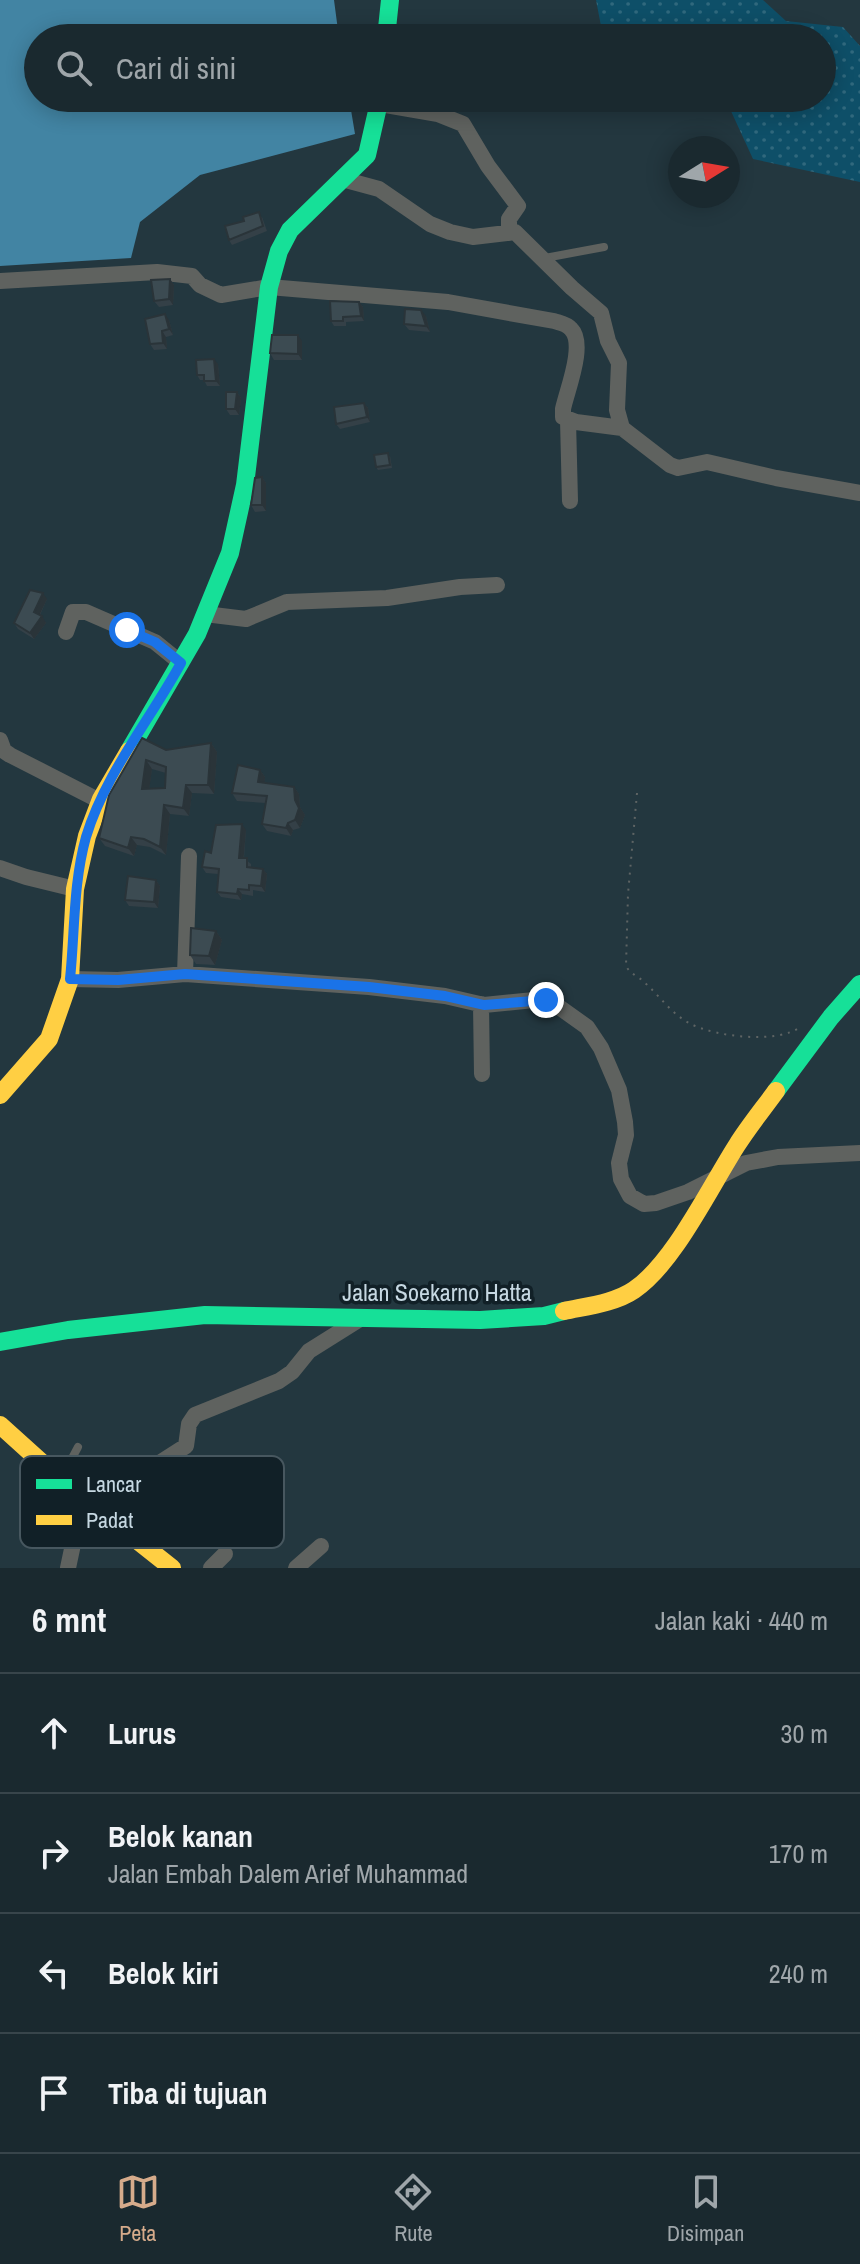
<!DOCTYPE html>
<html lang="id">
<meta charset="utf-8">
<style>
:root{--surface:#1a292f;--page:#27353b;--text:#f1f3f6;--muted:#9fa6aa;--line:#38454b;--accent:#d6ab8b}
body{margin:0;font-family:"Archivo Narrow",sans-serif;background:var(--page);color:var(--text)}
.compass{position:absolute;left:668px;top:136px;width:72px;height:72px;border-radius:50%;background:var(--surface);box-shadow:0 4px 20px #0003;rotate:79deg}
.stop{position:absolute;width:24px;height:24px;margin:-18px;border:6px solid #1a73e8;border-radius:50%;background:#fff}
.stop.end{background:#1a73e8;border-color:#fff;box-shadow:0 2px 8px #0008}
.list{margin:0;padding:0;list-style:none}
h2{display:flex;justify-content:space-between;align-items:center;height:104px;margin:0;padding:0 32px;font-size:34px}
h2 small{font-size:26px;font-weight:400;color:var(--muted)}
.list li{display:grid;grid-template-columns:52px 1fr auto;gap:24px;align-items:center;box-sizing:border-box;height:120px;padding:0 32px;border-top:2px solid var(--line)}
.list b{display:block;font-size:30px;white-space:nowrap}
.list p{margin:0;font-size:26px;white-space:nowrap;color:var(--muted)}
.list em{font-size:26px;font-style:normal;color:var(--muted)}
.icon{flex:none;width:44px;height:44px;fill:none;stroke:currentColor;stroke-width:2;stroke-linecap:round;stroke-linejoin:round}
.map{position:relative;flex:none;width:860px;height:1568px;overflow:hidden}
.search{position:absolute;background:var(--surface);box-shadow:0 4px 20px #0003;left:24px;right:24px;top:24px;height:88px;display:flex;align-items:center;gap:20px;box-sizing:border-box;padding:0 28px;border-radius:44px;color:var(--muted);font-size:30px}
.sheet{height:584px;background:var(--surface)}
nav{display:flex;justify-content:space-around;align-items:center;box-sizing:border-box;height:112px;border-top:2px solid var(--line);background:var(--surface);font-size:22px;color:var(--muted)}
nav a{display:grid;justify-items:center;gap:4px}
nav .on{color:var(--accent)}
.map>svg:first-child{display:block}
</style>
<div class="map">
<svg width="860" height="1568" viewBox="0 0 860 1568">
<defs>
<pattern id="grass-dots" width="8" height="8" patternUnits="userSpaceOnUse" patternTransform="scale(2)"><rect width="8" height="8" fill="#0e4f68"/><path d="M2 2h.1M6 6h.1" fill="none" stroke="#30687d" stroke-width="1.8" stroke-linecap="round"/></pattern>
</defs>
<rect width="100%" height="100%" fill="#23373f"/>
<path fill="url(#grass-dots)" d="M596,0H763L786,21L843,27L860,46V182L753,159L725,98H822V38H636L601,26Z"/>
<path fill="#4284a3" d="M0,0H334L339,38H38V98H349L355,134L200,175L140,222L131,258L0,266Z"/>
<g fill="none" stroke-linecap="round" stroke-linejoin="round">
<path stroke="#5e6464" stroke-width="2" stroke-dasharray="2 6" stroke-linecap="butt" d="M637,793L628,894L626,966C630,974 638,976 644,982C660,996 672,1015 691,1024C716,1037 778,1044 800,1027"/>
<path stroke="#5f625f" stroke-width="8" d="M545,258L604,247
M61,1479L78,1447"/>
<path stroke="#5f625f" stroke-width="16" d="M380,104L438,114L463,124L488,166L518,206L509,219V233
M342,179L379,189L430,224L450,232L473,237L515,232L572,288L601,313L608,341L619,363L617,410L622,428L670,465L678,468L707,462L776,478L860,493
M0,281L157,272L192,276L200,285L221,295L269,287L448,302L554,321C560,323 567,324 571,329C586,344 567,390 563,409V417L576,422L622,428
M568,420L570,501
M205,614L246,619L287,602L387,598L460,587L497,585
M66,632L73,612H86L155,642L181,663
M0,740L4,751L10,755L100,801
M0,868L26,877L75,889
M185,974L189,856
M70,979L118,980L185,974L369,987L445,996L484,1005L534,1000L552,1002L587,1027L601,1048L619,1090L625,1122L626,1135L619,1163L621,1179L630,1196L644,1204L656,1203L688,1192L746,1163L778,1157L860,1153
M481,1004L482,1074
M147,1471L186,1446L189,1424L195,1415L279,1381L292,1372L309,1351L360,1319
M68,1568L83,1497
M211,1568L225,1554
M296,1568L321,1546"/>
<path stroke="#16e098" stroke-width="18" d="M386,38L390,0
M129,751L197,634L230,553L245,485L269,287L279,251L290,230L367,155L380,98
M776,1091L831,1017L860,984
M0,1342L68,1330L205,1315L480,1320L544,1316L564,1311"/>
<path stroke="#ffcf43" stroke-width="18" d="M0,1095L49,1039L70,979L75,889L87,836L101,799L129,751
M564,1311C587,1306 615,1303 634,1290C674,1263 710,1187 737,1145C749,1126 763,1109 776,1091
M0,1425L61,1480L172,1568"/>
</g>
<path fill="#344047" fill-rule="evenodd" d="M262,217L267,231L232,245L229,240Z
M170,279L174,285L173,305L159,307L154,301Z
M359,302L363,307L364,321L346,322V326H334L331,321Z
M426,316L430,332L409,330L404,324Z
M169,320L173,335L166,337L167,349L154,350L150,344Z
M302,341V360H274L270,353Z
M218,364L220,386H207L204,380H200L197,375Z
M237,392L241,398L239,415H230L226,409Z
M364,403L368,408L370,422L340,429L336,424Z
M390,456L392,468L378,470L376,467Z
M262,477L266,483V511L255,512L251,505Z
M47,599L40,615L46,623L34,639L18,629L14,623Z
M142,738L166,750L211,743L217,752L214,794L192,793L189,816L170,814L166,855L150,847L137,845L134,856L105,846L99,838ZM152,769L166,773L165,788L149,789Z
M260,770L265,777L264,783L294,787L299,794L300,807L305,815L300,828L293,830L291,836L267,831L262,824L266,803L237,801L232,793Z
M246,830L244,858L251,864V868L263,869L267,874L265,892L253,890V896L242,894L241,900L221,897L217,892L218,874L206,873L202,867L211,853Z
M156,880L160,886L158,908L129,906L125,900Z
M216,931L222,940L215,965L196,964L190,955Z"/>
<path fill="#2a3439" d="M170,279L174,285L173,305L169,299Z
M359,302L363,307L364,321L361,316Z
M421,310L426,316L430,332L426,326Z
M165,314L169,320L173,335L169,329Z
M162,331L166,337L167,349L163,343Z
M298,335L302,341V360L298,354Z
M214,359L218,364L220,386L216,381Z
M237,392L241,398L239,415L235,409Z
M364,403L368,408L370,422L367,417Z
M262,477L266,483V511L262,505Z
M43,593L47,599L38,618L34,612Z
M42,616L46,623L34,639L30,633Z
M211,743L217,752L214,794L208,785Z
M146,760L152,769L148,798L142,789Z
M260,770L265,777L264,789L258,782Z
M186,785L192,793L189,816L183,808Z
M294,787L299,794L300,807L305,815L300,828L295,820Z
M164,805L170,814L166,855L160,847Z
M288,823L293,830L291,836L286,828Z
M242,824L246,830L243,864L239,858Z
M131,837L137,845L134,856L128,848Z
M263,869L267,874L265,892L261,886Z
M156,880L160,886L158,908L154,902Z
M238,889L242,894L241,900L237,894Z
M216,931L222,940L215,965L209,956Z"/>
<path fill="#3c4b52" stroke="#2a3439" stroke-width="2" fill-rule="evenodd" d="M259,212L263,226L229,240L225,226L244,221L243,217Z
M170,279L169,299L154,301L151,280Z
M330,301L359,302L361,316L343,317V321H331Z
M405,309L421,310L426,326L404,324Z
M165,314L169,329L162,331L163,343L150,344L145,319Z
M272,335H298V354L270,353Z
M214,359L216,381H204V375H197L196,360Z
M226,392H237L235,409H226Z
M364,403L367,417L336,424L334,407Z
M388,453L390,465L376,467L374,455Z
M262,477V505H251L255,478Z
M30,590L43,593L34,612L42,616L30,633L14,623Z
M142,738L166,750L211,743L208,785H186L183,808L164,805L160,847L144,839L131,837L128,848L99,838L109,795ZM146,760L166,767L165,788L142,789Z
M238,765L260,770L258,782L294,787L295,800L299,808L295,820L288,823L286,828L262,824L267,796L232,793Z
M242,824L239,858H247V867L263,869L261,886L249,885V890L238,889L237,894L217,892L219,869L202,867L205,851L211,853L216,825Z
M128,876L156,880L154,902L125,900Z
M191,928L216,931L209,956L190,955Z"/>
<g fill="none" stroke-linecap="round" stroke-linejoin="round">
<path stroke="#1a73e8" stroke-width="10" d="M127,630L155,642L181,663C150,720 105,774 86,837C73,884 75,931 70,979L118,980L185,974L369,987L445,996L484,1005L546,1000"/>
</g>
<g text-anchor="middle" stroke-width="7" stroke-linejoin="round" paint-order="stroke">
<g font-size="24" fill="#c6d8e2" stroke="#112027">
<text x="437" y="1301">Jalan Soekarno Hatta</text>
</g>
</g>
<rect x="20" y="1456" width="264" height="92" rx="12" fill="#112027" stroke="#47575f" stroke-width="2"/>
<rect x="36" y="1479" width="36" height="10" fill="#16e098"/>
<rect x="36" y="1515" width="36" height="10" fill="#ffcf43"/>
<g font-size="22" fill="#c6d8e2">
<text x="86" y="1492">Lancar</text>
<text x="86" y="1528">Padat</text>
</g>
</svg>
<svg class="compass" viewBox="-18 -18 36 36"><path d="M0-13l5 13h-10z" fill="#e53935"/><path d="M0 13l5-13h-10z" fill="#9fa6aa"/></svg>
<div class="stop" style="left:127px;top:630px"></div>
<div class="stop end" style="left:546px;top:1000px"></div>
<div class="search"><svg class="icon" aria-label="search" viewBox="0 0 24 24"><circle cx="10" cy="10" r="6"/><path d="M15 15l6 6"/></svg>Cari di sini</div>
</div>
<section class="sheet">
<h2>6 mnt<small>Jalan kaki · 440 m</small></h2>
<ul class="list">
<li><svg class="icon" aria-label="ahead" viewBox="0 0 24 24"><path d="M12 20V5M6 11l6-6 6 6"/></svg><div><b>Lurus</b></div><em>30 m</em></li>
<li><svg class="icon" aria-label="right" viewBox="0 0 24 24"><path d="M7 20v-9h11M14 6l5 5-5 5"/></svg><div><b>Belok kanan</b><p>Jalan Embah Dalem Arief Muhammad</p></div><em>170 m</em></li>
<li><svg class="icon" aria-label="left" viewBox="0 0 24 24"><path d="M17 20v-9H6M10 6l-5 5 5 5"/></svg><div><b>Belok kiri</b></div><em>240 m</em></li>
<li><svg class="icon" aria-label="arrive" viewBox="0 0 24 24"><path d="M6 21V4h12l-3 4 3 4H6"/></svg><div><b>Tiba di tujuan</b></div></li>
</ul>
</section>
<nav>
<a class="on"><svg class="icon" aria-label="map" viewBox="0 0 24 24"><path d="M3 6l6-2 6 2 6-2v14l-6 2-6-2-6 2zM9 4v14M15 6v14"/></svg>Peta</a>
<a><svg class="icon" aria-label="directions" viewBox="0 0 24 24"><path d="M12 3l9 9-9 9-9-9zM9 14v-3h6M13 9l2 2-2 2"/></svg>Rute</a>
<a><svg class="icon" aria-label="saved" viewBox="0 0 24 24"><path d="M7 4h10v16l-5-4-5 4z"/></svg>Disimpan</a>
</nav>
